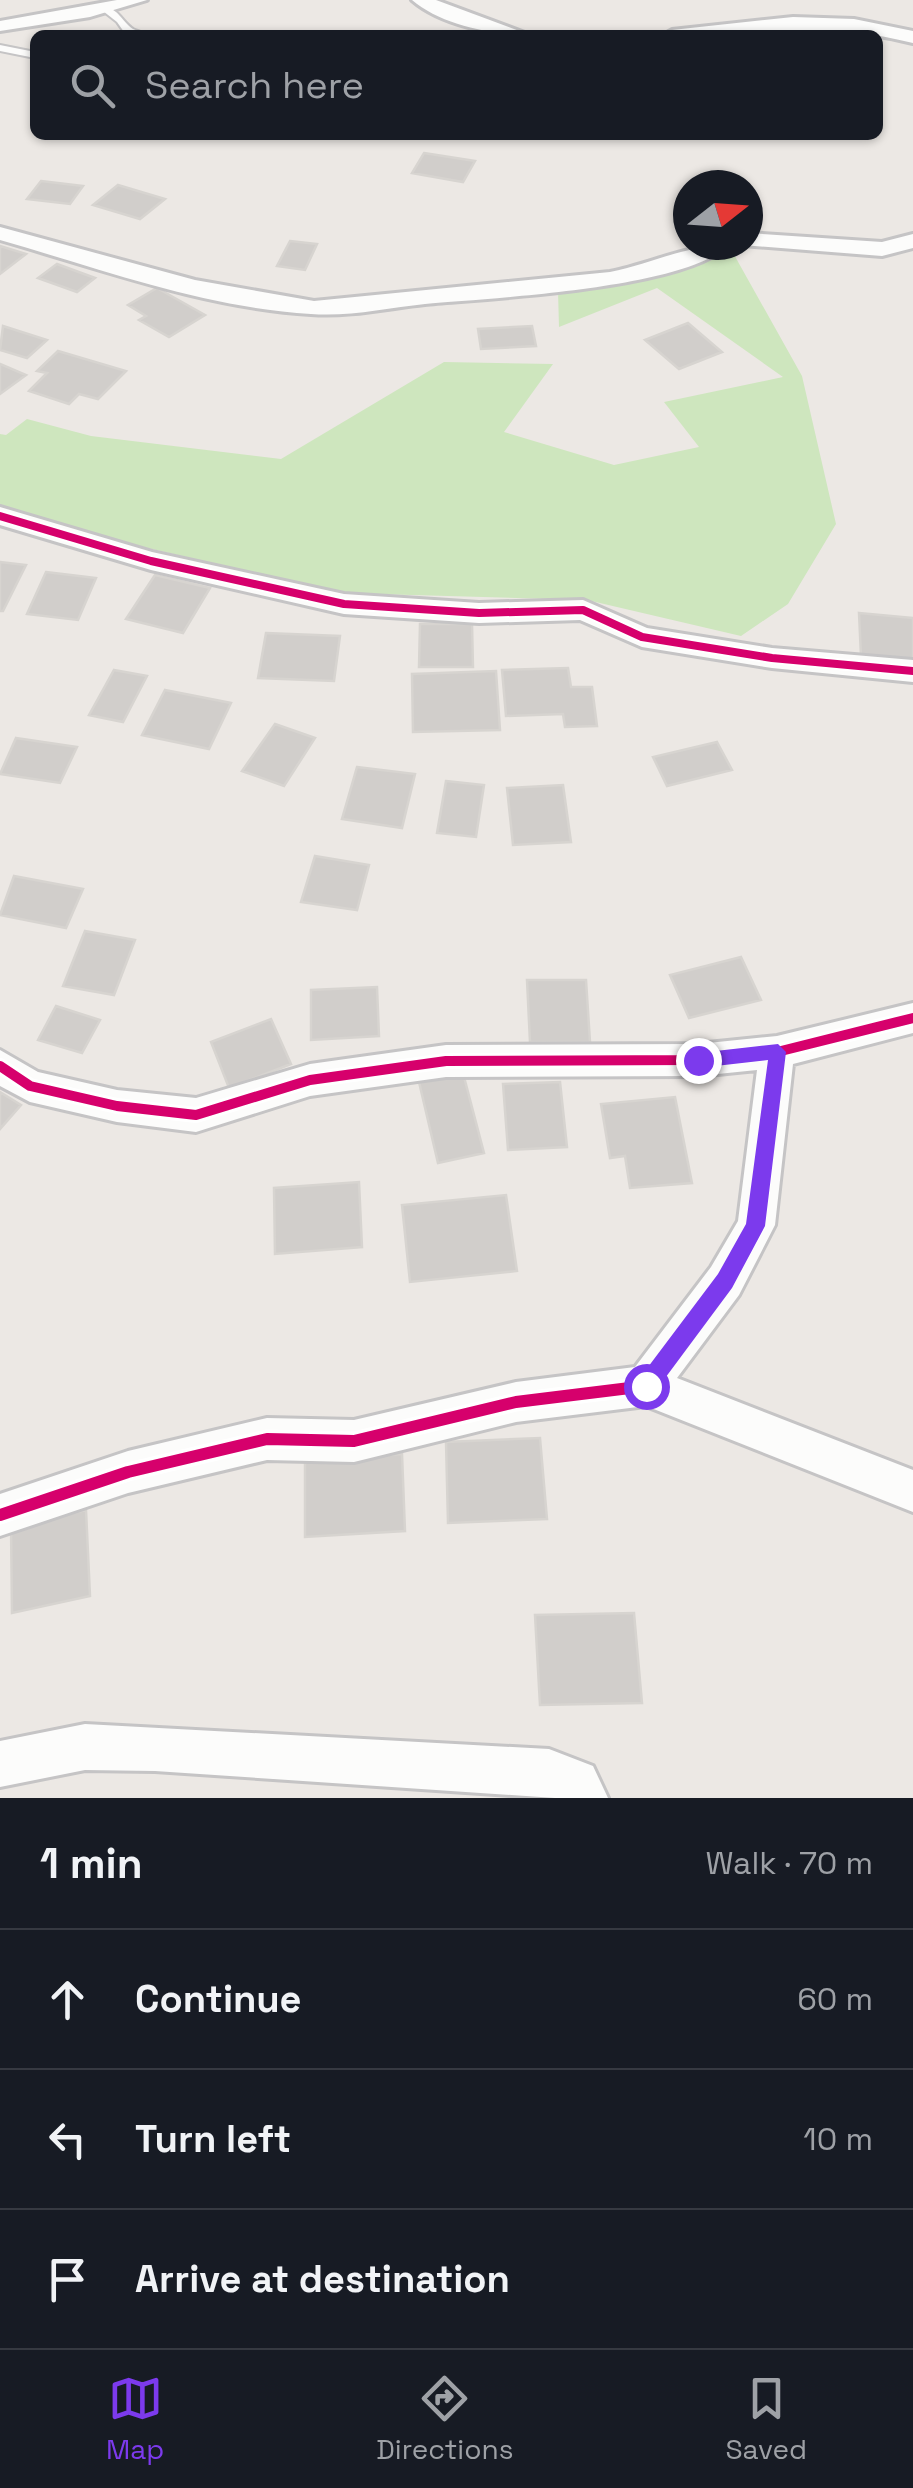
<!DOCTYPE html>
<meta charset="utf-8">
<style>
:root{--surface:#171b24;--page:#20242c;--text:#f1f3f6;--muted:#9ea1a6;--line:#363941;--accent:#7c3aed}
body{margin:0;font-family:"Space Grotesk",sans-serif;background:var(--page);color:var(--text)}
.compass{position:absolute;left:673px;top:170px;width:90px;height:90px;border-radius:50%;background:var(--surface);box-shadow:0 2px 8px #0004;rotate:73deg}
.stop{position:absolute;width:30px;height:30px;margin:-22px;border:8px solid #7c3aed;border-radius:50%;background:#fff}
.stop.end{background:#7c3aed;border-color:#fff;box-shadow:0 2px 10px #0008}
.list{margin:0;padding:0;list-style:none}
h2{display:flex;justify-content:space-between;align-items:center;height:130px;margin:0;padding:0 40px;font-size:42px}
h2 small{font-size:32px;font-weight:400;color:var(--muted)}
.list li{display:grid;grid-template-columns:65px 1fr auto;gap:30px;align-items:center;box-sizing:border-box;height:140px;padding:0 40px;border-top:2px solid var(--line)}
.list b{display:block;font-size:38px;white-space:nowrap}
.list em{font-size:32px;font-style:normal;color:var(--muted)}
.icon{flex:none;width:55px;height:55px;fill:none;stroke:currentColor;stroke-width:2;stroke-linecap:round;stroke-linejoin:round}
.map{position:relative;flex:none;width:913px;height:1798px;overflow:hidden}
.search{position:absolute;background:var(--surface);box-shadow:0 2px 8px #0004;left:30px;right:30px;top:30px;height:110px;display:flex;align-items:center;gap:25px;box-sizing:border-box;padding:0 35px;border-radius:15px;color:var(--muted);font-size:38px}
.sheet{height:550px;background:var(--surface)}
nav{display:flex;justify-content:space-around;align-items:center;box-sizing:border-box;height:140px;border-top:2px solid var(--line);background:var(--surface);font-size:28px;color:var(--muted)}
nav a{display:grid;justify-items:center;gap:5px}
nav .on{color:var(--accent)}
.map>svg:first-child{display:block}
</style>
<div class="map">
<svg width="913" height="1798" viewBox="0 0 913 1798">
<rect width="100%" height="100%" fill="#ece8e4"/>
<path fill="#cee6be" d="M732,251L802,376L836,524L788,604L741,636L587,600L340,593L75,531L0,507V434L6,435L27,419L91,436L281,459L444,362L553,364L504,432L614,465L699,447L664,402L783,377L657,288L559,327L558,291L698,263Z"/>
<path fill="#d1cecb" stroke="#d7d4d0" stroke-width="2.5" d="M424,153L475,161L463,182L412,173Z
M41,181L83,186L70,204L27,199Z
M118,185L165,199L140,219L93,205Z
M290,241L317,244L305,270L277,266Z
M0,246L26,254L0,274Z
M57,264L95,278L77,292L38,278Z
M157,288L205,315L169,337L139,320L146,316L128,305Z
M688,323L722,352L679,369L645,340Z
M3,326L47,340L27,358L0,350Z
M532,326L536,346L481,349L478,329Z
M58,351L126,371L98,399L79,394L69,404L29,391L47,373L37,371Z
M0,364L26,375L0,394Z
M0,562L26,565L3,611H0Z
M46,572L96,578L78,620L27,614Z
M155,575L210,588L183,633L126,619Z
M859,613L913,618V661L861,656Z
M420,624H472L473,667H419Z
M266,633L340,636L334,681L258,678Z
M568,668L571,687H592L597,726L565,727L563,714L506,716L502,670Z
M114,670L147,676L123,722L89,715Z
M496,671L500,730L413,732L412,674Z
M165,690L231,703L209,749L142,735Z
M275,724L315,738L284,786L242,771Z
M16,738L77,747L60,783L0,774Z
M717,742L732,770L667,786L653,757Z
M357,767L415,774L402,828L342,819Z
M446,781L484,785L476,837L437,833Z
M563,785L571,842L513,845L507,788Z
M315,856L369,865L357,910L301,902Z
M14,876L83,889L66,928L0,915Z
M85,931L135,940L114,995L63,986Z
M741,957L761,1000L689,1018L670,975Z
M527,980H586L590,1042H530Z
M377,987L379,1036L311,1040V990Z
M56,1006L100,1020L82,1053L38,1040Z
M271,1019L291,1064L229,1088L211,1042Z
M463,1073L484,1153L438,1163L419,1082Z
M560,1082L567,1147L508,1150L503,1084Z
M0,1092L21,1105L0,1129Z
M675,1097L692,1183L630,1188L625,1156L610,1158L601,1104Z
M359,1182L362,1247L275,1254L274,1188Z
M506,1195L517,1271L410,1282L402,1205Z
M540,1438L547,1519L448,1523L446,1442Z
M402,1454L405,1531L305,1537V1460Z
M86,1510L90,1596L12,1613L11,1526Z
M634,1613L642,1703L540,1705L535,1615Z"/>
<g fill="none" stroke-linecap="round" stroke-linejoin="round">
<g stroke="#c5c4c5" stroke-width="4">
<path id="service" d="M103,7C119,8 121,21 133,29C137,31 142,32 147,35L124,32L117,22L103,11Z
M0,45L35,52V58L0,51Z"/>
</g>
<g stroke="#c5c4c5" stroke-width="6">
<path id="minor" d="M117,0H147L90,17L0,31V21Z
M412,0H436L530,35C493,35 441,25 412,0Z
M793,17L854,19L913,31V43C823,20 753,35 663,35L672,30Z
M0,227L195,280L314,301L610,272C650,264 687,245 728,245C686,289 489,298 425,304C388,308 348,317 311,314C206,308 101,269 0,240Z
M748,233L882,242L913,234V248L882,256L742,245H748Z
M0,507L152,552L344,594L479,603L583,600L647,628L772,648L913,660V682L772,668L642,647L580,620L479,623L344,614L151,570L0,525Z
M913,1003V1033L793,1064L775,1225L739,1295L677,1378L913,1470V1512L646,1406L516,1422L354,1462L267,1460L128,1493L0,1536V1494L128,1451L267,1418L354,1420L516,1382L635,1367L711,1267L738,1221L757,1070L698,1076L446,1077L310,1096L196,1132L117,1122L30,1102L0,1086V1050L38,1072L117,1090L196,1098L310,1064L446,1045L698,1044L777,1036Z
M85,1724L549,1749L593,1766L608,1798H555L155,1771L85,1770L0,1787V1741Z"/>
</g>
<use href="#service" fill="#fcfcfb" fill-rule="evenodd"/>
<use href="#minor" fill="#fcfcfb" fill-rule="evenodd"/>
<g stroke="#fff" stroke-width="12">
<path id="cycleway-far2" d="M0,516L151,561L344,604L479,613L583,610L642,637L772,658L913,671"/>
</g>
<g stroke="#fff" stroke-width="16">
<path id="cycleway-far1" d="M0,1066L30,1086L117,1106L196,1115L310,1080L446,1061L698,1060L777,1052L913,1018
M762,1174L777,1052"/>
</g>
<g stroke="#fff" stroke-width="19">
<path id="cycleway" d="M0,1515L128,1472L267,1439L354,1441L516,1402L646,1386L725,1281L756,1225L763,1171"/>
</g>
<use href="#cycleway-far2" stroke="#d6006c" stroke-width="8"/>
<use href="#cycleway-far1" stroke="#d6006c" stroke-width="10"/>
<use href="#cycleway" stroke="#d6006c" stroke-width="12"/>
</g>
<path fill="#7c3aed" d="M778,1044L786,1052L765,1226L732,1288L654,1393L646,1396L636,1386L639,1379L718,1274L746,1224L768,1060L698,1068L689,1060L698,1053Z"/>
</svg>
<svg class="compass" viewBox="-18 -18 36 36"><path d="M0-13l5 13h-10z" fill="#e53935"/><path d="M0 13l5-13h-10z" fill="#9ea1a6"/></svg>
<div class="stop" style="left:646px;top:1386px"></div>
<div class="stop end" style="left:698px;top:1060px"></div>
<div class="search"><svg class="icon" aria-label="search" viewBox="0 0 24 24"><circle cx="10" cy="10" r="6"/><path d="M15 15l6 6"/></svg>Search here</div>
</div>
<section class="sheet">
<h2>1 min<small>Walk · 70 m</small></h2>
<ul class="list">
<li><svg class="icon" aria-label="ahead" viewBox="0 0 24 24"><path d="M12 20V5M6 11l6-6 6 6"/></svg><div><b>Continue</b></div><em>60 m</em></li>
<li><svg class="icon" aria-label="left" viewBox="0 0 24 24"><path d="M17 20v-9H6M10 6l-5 5 5 5"/></svg><div><b>Turn left</b></div><em>10 m</em></li>
<li><svg class="icon" aria-label="arrive" viewBox="0 0 24 24"><path d="M6 21V4h12l-3 4 3 4H6"/></svg><div><b>Arrive at destination</b></div></li>
</ul>
</section>
<nav>
<a class="on"><svg class="icon" aria-label="map" viewBox="0 0 24 24"><path d="M3 6l6-2 6 2 6-2v14l-6 2-6-2-6 2zM9 4v14M15 6v14"/></svg>Map</a>
<a><svg class="icon" aria-label="directions" viewBox="0 0 24 24"><path d="M12 3l9 9-9 9-9-9zM9 14v-3h6M13 9l2 2-2 2"/></svg>Directions</a>
<a><svg class="icon" aria-label="saved" viewBox="0 0 24 24"><path d="M7 4h10v16l-5-4-5 4z"/></svg>Saved</a>
</nav>
